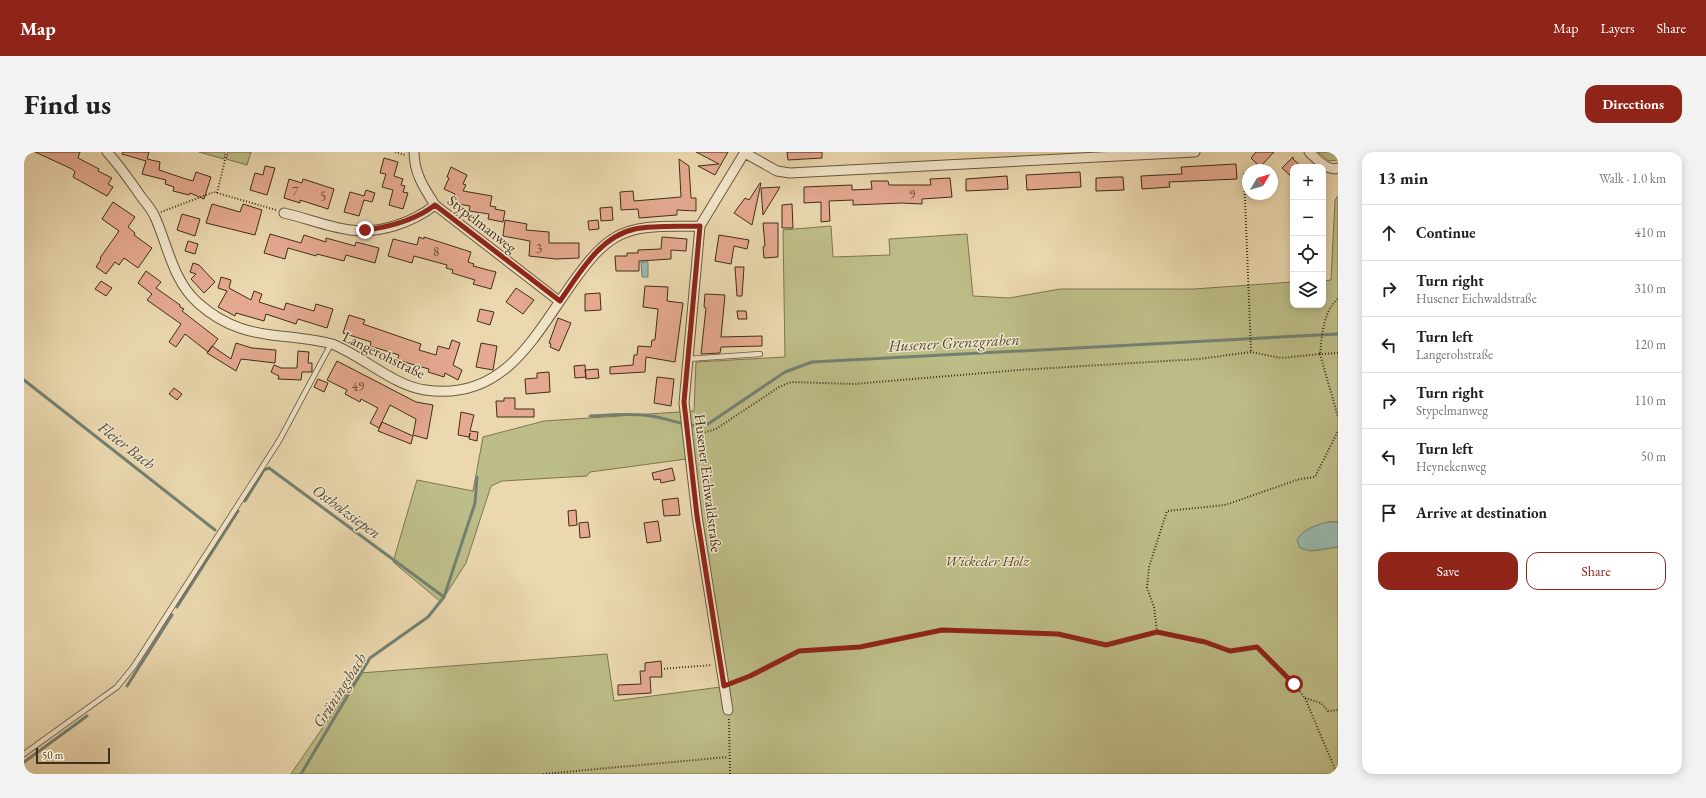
<!DOCTYPE html>
<meta charset="utf-8">
<style>
:root{--surface:#fff;--page:#f2f2f2;--text:#202124;--muted:#757577;--line:#e0e0e0;--accent:#8f2418}
body{margin:0;font-family:"EB Garamond",serif;background:var(--page);color:var(--text)}
.controls{position:absolute;right:12px;top:12px;display:grid;overflow:hidden;border-radius:8px;box-shadow:0 2px 10px #0003}
.controls button{width:36px;height:36px;display:grid;place-items:center;padding:0;border:0;border-bottom:1px solid var(--line);background:var(--surface);color:var(--text);font:20px sans-serif}
.compass{position:absolute;left:1218px;top:12px;width:36px;height:36px;border-radius:50%;background:var(--surface);box-shadow:0 2px 10px #0003;rotate:52deg}
.scale{position:absolute;left:12px;bottom:10px;width:74px;box-sizing:border-box;padding-left:4px;border:2px solid #3f2e19;border-top:0;font-size:11px;line-height:14px;white-space:nowrap;color:#3f2e19;-webkit-text-stroke:3px #f2e6cb;paint-order:stroke}
.stop{position:absolute;width:12px;height:12px;margin:-9px;border:3px solid #8f2418;border-radius:50%;background:#fff}
.stop.end{background:#8f2418;border-color:#fff;box-shadow:0 1px 4px #0008}
.list{margin:0;padding:0;list-style:none}
h2{display:flex;justify-content:space-between;align-items:center;height:52px;margin:0;padding:0 16px;font-size:17px}
h2 small{font-size:13px;font-weight:400;color:var(--muted)}
.list li{display:grid;grid-template-columns:26px 1fr auto;gap:12px;align-items:center;box-sizing:border-box;height:56px;padding:0 16px;border-top:1px solid var(--line)}
.list b{display:block;font-size:15px;white-space:nowrap}
.list p{margin:0;font-size:13px;white-space:nowrap;color:var(--muted)}
.list em{font-size:13px;font-style:normal;color:var(--muted)}
.actions{display:flex;gap:8px;padding:12px 16px}
.actions a{flex:1;padding:9px 0;border:1px solid var(--accent);border-radius:12px;text-align:center;font-size:14px;color:var(--accent)}
.actions .main{background:var(--accent);color:#fff}
.icon{flex:none;width:22px;height:22px;fill:none;stroke:currentColor;stroke-width:2;stroke-linecap:round;stroke-linejoin:round}
.map{position:relative;flex:none;width:1314px;height:622px;overflow:hidden;border-radius:12px}
header{display:flex;align-items:center;gap:24px;box-sizing:border-box;height:56px;padding:0 20px;background:var(--accent);color:#fff}
header strong{font-size:19px}
nav{display:flex;gap:22px;margin-inline-start:auto;font-size:14px}
.intro{display:flex;align-items:center;justify-content:space-between;box-sizing:border-box;height:96px;padding:0 24px}
h1{margin:0;font-size:28px}
.button{padding:10px 18px;border-radius:12px;background:var(--accent);color:#fff;font-size:14px;font-weight:700}
main{display:flex;gap:24px;padding:0 24px}
aside{flex:1;background:var(--surface);border-radius:12px;box-shadow:0 2px 10px #0003}
.map>svg:first-child{display:block}
</style>
<header>
<strong>Map</strong>
<nav><a>Map</a><a>Layers</a><a>Share</a></nav>
</header>
<div class="intro"><h1>Find us</h1><a class="button">Directions</a></div>
<main>
<div class="map">
<svg width="1314" height="622" viewBox="0 0 1314 622">
<rect width="100%" height="100%" fill="#ebd8af"/>
<filter id="stains"><feTurbulence type="fractalNoise" baseFrequency=".005" numOctaves="4"/><feColorMatrix values="0 0 0 0 .2 0 0 0 0 .09 0 0 0 0 .02 0 0 0 .5 -.17"/></filter>
<radialGradient id="worn" r=".72"><stop offset=".6" stop-color="#630" stop-opacity="0"/><stop offset="1" stop-color="#630" stop-opacity=".3"/></radialGradient>
<path fill="#bdbd87" stroke="#7e7650" d="M175,0H201L200,7Z
M204,0H227L223,13L202,7Z
M1294,0H1314V8L1305,9Z
M1314,44V370H1304L1287,399L1314,395V622H267L336,521L583,502L590,549L704,534L680,389L670,306L566,320L563,324L478,329L467,334L442,411L417,450L369,410L393,328L449,339L459,285L520,269L670,259L672,210L761,205L759,78L807,74L809,105L866,103L865,87L943,82L949,144L985,146L1036,137H1170L1269,130V153H1299V129L1307,128L1311,48Z"/>
<path fill="#98b9ae" stroke="#748172" d="M617,110H624V125H618Z
M1304,370H1314V395L1287,399L1276,396L1273,388C1280,376 1291,374 1304,370Z"/>
<g fill="none" stroke-linecap="round" stroke-linejoin="round">
<path stroke="#748172" stroke-width="3" d="M0,228L191,378
M566,264C586,263 606,261 626,264C646,266 664,277 684,272L761,220L788,210L1314,182
M221,349L240,318L245,316L420,445
M153,455L214,359
M103,534L148,463
M0,610L63,564
M277,622L346,506L404,465L420,445L451,351L453,325"/>
</g>
<path fill="#e5a990" stroke="#3f2e19" d="M11,0H56L54,6L75,17L74,19L88,26L84,32L89,35L83,44L49,25L51,20L48,17Z
M99,0H125L123,7L136,10L135,18L162,27L169,29L172,20L187,25L180,47L166,41L165,43L149,39L150,35L141,32L142,28L118,22L122,9L98,2Z
M672,0H704L691,23L674,14L695,12Z
M763,0H798V6L764,8Z
M1232,0H1250L1236,15L1227,6Z
M1269,5V7L1278,15H1269V26L1258,16Z
M360,6L374,10L370,24L379,27L377,33L381,34L379,40L384,41L379,57L365,53L369,38L358,35L362,22L356,21Z
M655,7L665,14L667,46H672V59L653,58V63L615,66L614,57L597,58L596,40L609,39L610,49L657,45Z
M1212,12L1213,27L1145,30L1146,35L1118,37L1117,24L1158,22L1157,15Z
M241,14L251,16L243,43L226,38L231,21L239,23Z
M427,15L443,23L439,32L442,33L439,39L468,44L466,54L472,55L471,57L481,59L479,70L464,67L465,62L445,59L446,54L429,51L431,42L420,37L425,26L423,25Z
M1056,20L1057,35L1003,38L1002,23Z
M983,24L984,37L942,39V27Z
M1093,25H1099L1100,38L1072,39V26Z
M926,26L928,45L898,47V52L878,51L829,53V48L805,49L806,69L797,70V50L780,51V35L828,33V38L848,37L847,29H864L865,33H907L906,27Z
M265,27L278,31L279,27L310,37L304,57L276,48V51L260,46Z
M736,31H737L728,73L710,61L721,46L725,48Z
M756,35L739,63L737,36Z
M342,38L351,41L348,50L340,48L335,64L320,60L326,40L340,44Z
M89,50L111,65L104,75L111,81L110,83L128,96L114,116L100,106L95,113L91,110L82,122L72,115L77,107L76,106L95,79L78,67Z
M188,52L216,60L219,52L238,58L231,83L182,71Z
M768,52L769,76H758V53Z
M588,55L589,68L577,69L576,56Z
M158,62L176,67L171,84L153,78Z
M481,68L503,72L502,78L525,80V91H555V106L532,107L505,104L506,89L479,84Z
M574,68L575,77L565,78L564,69Z
M739,71H754V105L740,106L739,95L741,94Z
M246,82L277,91L280,83L302,90V86L331,94L332,90L355,96L351,111L322,103L320,109L293,102L292,104L264,96L261,107L240,101Z
M695,83L725,88L723,97L710,94L707,112L691,109Z
M395,85L400,87V85L447,100L444,110L450,112L449,114L472,120L467,137L449,132L451,128L428,121L429,118L422,116L423,113L390,104L388,111L364,104L369,87L393,93Z
M638,85L663,87L662,99L647,98V107L615,109V119H592L591,104H603V101H614V98L637,97Z
M164,89L174,92L171,102L161,99Z
M169,111L175,113L191,130L180,141L167,127L172,122L166,120Z
M711,115H720L718,144H713Z
M122,119L137,130L132,136L156,153V155L160,157L158,159L194,187L184,200L161,182L152,195L145,190L157,172L123,148L128,142L114,131Z
M197,125L207,128L205,136L227,148L230,139L238,142L235,150L260,158L262,151L290,159L292,152L309,157L303,176L274,167L272,172L242,162L240,169L212,161L211,164L194,155L203,139L194,136Z
M77,129L88,136L82,144L71,137Z
M621,134L644,135L643,149L659,151L651,210L622,205L621,220L586,222V215L609,213L610,203H613L614,194L627,195L628,188H631L634,157L619,155Z
M492,136L510,148L499,162L482,150Z
M576,141L577,158L561,159V142Z
M681,142L701,143L697,185L738,184V194L697,195L696,201L677,202L682,156L680,155Z
M456,157L470,160L466,173L453,169Z
M713,159H722L723,167H714Z
M325,163L341,168L339,172L397,192L395,198L412,203L414,194L425,197L428,188L436,191L429,213L438,218L434,228L421,221L420,225L404,220L405,217L373,208L375,203L346,194L347,190L319,181Z
M534,166L547,171L535,199L526,195L527,192L525,191Z
M212,191L228,196L252,198L251,211L217,207L212,219L183,201L188,194L207,207Z
M457,191L473,194L469,218L452,215Z
M274,199L285,200L284,211H288V220H278L277,228L254,227L255,224L247,220L250,213L257,216H273Z
M313,209L392,250L409,253L403,287L389,283L392,267L366,253L355,276L346,271L354,256L337,247L336,250L321,242L323,238L303,228Z
M561,213L562,225L551,226L550,214Z
M574,217L575,226L562,227L561,218Z
M525,220L526,240L502,242L501,227L513,226V221Z
M633,225L650,227L647,254L630,251Z
M294,227L304,231L300,240L290,235Z
M150,236L158,242L153,248L145,242Z
M480,246H491V257H510V265H473L472,249H480Z
M437,260L450,263L446,279L454,280L453,289L445,287L446,281L445,285L434,283Z
M358,270L389,284L387,292L354,279Z
M648,316L651,328L637,331L636,327L630,328L628,321Z
M654,346L656,363L640,364L638,348Z
M552,358L553,373L545,374L544,359Z
M634,369L637,389L623,391L620,371Z
M564,370L566,385L556,386L555,371Z
M637,509L638,525H626L627,541L594,543V533L617,532L616,519H621V511Z"/>
<g fill="none" stroke-linecap="round" stroke-linejoin="round">
<g stroke="#6a583e" stroke-width="6">
<path id="lane" d="M663,207L736,202
M0,602L93,535L110,514L255,289L307,192"/>
</g>
<g stroke="#6a583e" stroke-width="11">
<path id="street" d="M83,0C96,14 107,30 118,46C123,52 128,58 131,65C144,94 149,129 174,151C202,176 229,182 266,185C280,187 294,188 308,192C339,204 368,233 401,238C482,250 511,182 552,126C563,111 575,95 592,85C616,71 649,75 676,74
M390,0C390,21 400,36 411,53L535,149
M1285,0C1293,7 1303,20 1314,16
M721,1L753,19L766,21L1171,0
M260,61C282,66 304,75 326,78C355,82 388,71 411,53
M704,558L673,364L660,251L676,74L721,0"/>
</g>
<path stroke="#3f2e19" stroke-width="2" stroke-dasharray="1 2" stroke-linecap="butt" d="M371,0L381,3
M1220,21L1227,200
M193,41L203,0
M137,60L190,40L252,58
M1314,201L1296,202L1314,265
M672,283L692,277L755,235L767,230L830,232L995,218L1175,207L1227,200L1257,206L1296,202C1298,184 1299,159 1314,147
M637,517L688,513
M709,531L726,524L775,499L835,495L918,478L1033,482L1082,493L1133,479
M1281,546L1297,551L1304,559L1314,558
M705,567L706,622
M519,622L704,605
M1313,622L1281,546L1264,525L1233,495L1206,499L1181,490L1133,479L1130,455L1123,436L1125,415L1143,359L1201,353L1276,327L1291,325L1314,279"/>
<use href="#lane" stroke="#f2e6cb" stroke-width="4.5"/>
<use href="#street" stroke="#f2e6cb" stroke-width="9"/>
</g>
<g fill="none" stroke-linecap="round" stroke-linejoin="round">
<path stroke="#8f2418" stroke-width="5" d="M341,78C366,75 390,69 411,53L536,149C555,122 576,84 611,77C632,73 655,75 676,74L660,250L673,364L700,534L726,524L775,499L836,495L918,478L1034,482L1082,493L1133,480L1181,490L1206,499L1233,495L1270,532"/>
</g>
<g text-anchor="middle" stroke-width="3" stroke-linejoin="round" paint-order="stroke">
<g font-size="13" fill="#684d37">
<text x="271" y="44">7</text>
<text x="888" y="47">9</text>
<text x="299" y="49">5</text>
<text x="515" y="101">3</text>
<text x="412" y="104">8</text>
<text x="334" y="239">49</text>
</g>
<g font-size="15" fill="#3f2e19" stroke="#f2e6cb">
<text transform="translate(458 72) rotate(38)" y="5">Stypelmanweg</text>
<text transform="translate(360 203) rotate(26)" y="5">Langerohstraße</text>
<text transform="translate(684 331) rotate(83)" y="5">Husener Eichwaldstraße</text>
</g>
<g font-size="15" font-style="italic" fill="#584b2f" stroke="#f2e6cb">
<text x="963" y="414">Wickeder Holz</text>
</g>
<g font-size="16" font-style="italic" fill="#514a37" stroke="#f2e6cb">
<text transform="translate(930 190) rotate(-3)" y="6">Husener Grenzgraben</text>
<text transform="translate(103 293) rotate(38)" y="6">Fleier Bach</text>
<text transform="translate(323 359) rotate(36)" y="6">Ostholzsiepen</text>
<text transform="translate(315 538) rotate(-57)" y="6">Grüningsbach</text>
</g>
</g>
<rect width="100%" height="100%" filter="url(#stains)"/>
<rect width="100%" height="100%" fill="url(#worn)"/>
</svg>
<div class="controls">
<button>+</button>
<button>−</button>
<button><svg class="icon" aria-label="locate" viewBox="0 0 24 24"><circle cx="12" cy="12" r="6"/><path d="M12 2v4M12 18v4M2 12h4M18 12h4"/></svg></button>
<button><svg class="icon" aria-label="layers" viewBox="0 0 24 24"><path d="M12 4l9 5-9 5-9-5zM3 14l9 5 9-5"/></svg></button>
</div>
<svg class="compass" viewBox="-18 -18 36 36"><path d="M0-13l5 13h-10z" fill="#e53935"/><path d="M0 13l5-13h-10z" fill="#757577"/></svg>
<div class="scale">50 m</div>
<div class="stop" style="left:1270px;top:532px"></div>
<div class="stop end" style="left:341px;top:78px"></div>
</div>
<aside>
<h2>13 min<small>Walk · 1.0 km</small></h2>
<ul class="list">
<li><svg class="icon" aria-label="ahead" viewBox="0 0 24 24"><path d="M12 20V5M6 11l6-6 6 6"/></svg><div><b>Continue</b></div><em>410 m</em></li>
<li><svg class="icon" aria-label="right" viewBox="0 0 24 24"><path d="M7 20v-9h11M14 6l5 5-5 5"/></svg><div><b>Turn right</b><p>Husener Eichwaldstraße</p></div><em>310 m</em></li>
<li><svg class="icon" aria-label="left" viewBox="0 0 24 24"><path d="M17 20v-9H6M10 6l-5 5 5 5"/></svg><div><b>Turn left</b><p>Langerohstraße</p></div><em>120 m</em></li>
<li><svg class="icon" aria-label="right" viewBox="0 0 24 24"><path d="M7 20v-9h11M14 6l5 5-5 5"/></svg><div><b>Turn right</b><p>Stypelmanweg</p></div><em>110 m</em></li>
<li><svg class="icon" aria-label="left" viewBox="0 0 24 24"><path d="M17 20v-9H6M10 6l-5 5 5 5"/></svg><div><b>Turn left</b><p>Heynekenweg</p></div><em>50 m</em></li>
<li><svg class="icon" aria-label="arrive" viewBox="0 0 24 24"><path d="M6 21V4h12l-3 4 3 4H6"/></svg><div><b>Arrive at destination</b></div></li>
</ul>
<div class="actions"><a class="main">Save</a><a>Share</a></div>
</aside>
</main>
